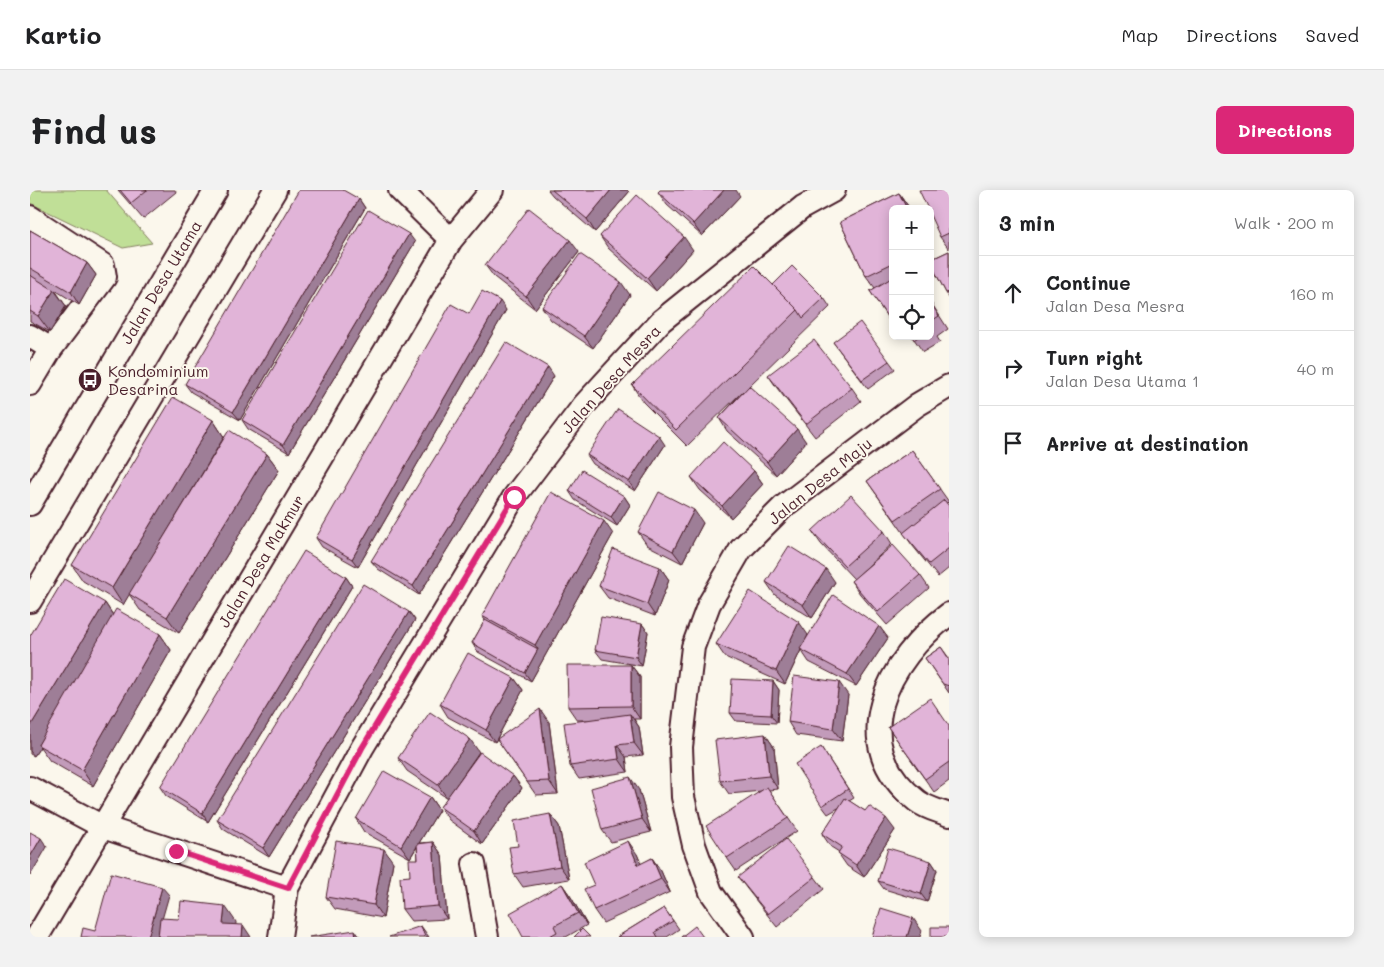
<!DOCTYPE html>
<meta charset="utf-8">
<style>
:root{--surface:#fff;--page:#f2f2f2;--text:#202124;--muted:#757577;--line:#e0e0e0;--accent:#db2777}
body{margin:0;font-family:Mali,sans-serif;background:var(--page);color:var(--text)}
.controls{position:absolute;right:15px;top:15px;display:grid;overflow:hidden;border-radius:8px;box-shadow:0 2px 12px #0003}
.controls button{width:45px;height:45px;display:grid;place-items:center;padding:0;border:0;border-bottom:1px solid var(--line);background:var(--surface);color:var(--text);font:25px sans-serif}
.stop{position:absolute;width:15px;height:15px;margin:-11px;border:4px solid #db2777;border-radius:50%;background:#fff}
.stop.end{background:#db2777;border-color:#fff;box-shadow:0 1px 5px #0008}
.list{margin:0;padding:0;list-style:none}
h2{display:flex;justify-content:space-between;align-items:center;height:65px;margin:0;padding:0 20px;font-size:21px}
h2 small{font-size:16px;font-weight:400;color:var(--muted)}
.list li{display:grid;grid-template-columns:32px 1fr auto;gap:15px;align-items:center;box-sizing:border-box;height:75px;padding:0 20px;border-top:1px solid var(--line)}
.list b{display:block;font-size:19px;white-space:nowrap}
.list p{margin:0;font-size:16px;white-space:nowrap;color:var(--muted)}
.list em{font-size:16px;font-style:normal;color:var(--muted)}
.icon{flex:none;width:28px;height:28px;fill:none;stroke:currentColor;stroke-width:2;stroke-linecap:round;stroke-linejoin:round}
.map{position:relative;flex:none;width:919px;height:747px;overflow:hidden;border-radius:8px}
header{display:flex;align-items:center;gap:30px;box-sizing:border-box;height:70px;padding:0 25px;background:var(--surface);border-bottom:1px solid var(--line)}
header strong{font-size:24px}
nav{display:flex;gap:28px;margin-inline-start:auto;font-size:18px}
.intro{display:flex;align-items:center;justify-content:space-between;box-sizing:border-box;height:120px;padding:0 30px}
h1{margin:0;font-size:35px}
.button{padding:12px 22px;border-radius:8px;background:var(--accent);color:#fff;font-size:18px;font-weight:700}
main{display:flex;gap:30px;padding:0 30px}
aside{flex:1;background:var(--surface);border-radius:8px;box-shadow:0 2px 12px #0003}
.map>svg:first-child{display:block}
</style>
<header>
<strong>Kartio</strong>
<nav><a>Map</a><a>Directions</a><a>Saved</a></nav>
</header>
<div class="intro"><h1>Find us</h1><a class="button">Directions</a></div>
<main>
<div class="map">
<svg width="919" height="747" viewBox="0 0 919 747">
<rect width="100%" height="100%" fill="#fbf7ec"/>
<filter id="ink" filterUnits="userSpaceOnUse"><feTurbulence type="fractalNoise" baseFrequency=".02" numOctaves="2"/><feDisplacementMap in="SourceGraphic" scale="10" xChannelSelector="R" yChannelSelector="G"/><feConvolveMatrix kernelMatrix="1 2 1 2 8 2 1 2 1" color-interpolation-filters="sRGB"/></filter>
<g filter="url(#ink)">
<path fill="#c0df97" stroke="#857f61" d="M0,0H76L122,53L93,58L0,13Z"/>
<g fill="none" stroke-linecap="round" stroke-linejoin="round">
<g stroke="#4a1f2b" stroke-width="26">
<path id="minor" d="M370,0L421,50
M0,27L73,75L75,87L21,159
M0,146L21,159L0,194
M0,314L186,0
M0,411L245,0
M919,424C858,470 813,553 887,611C896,618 909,621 919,625
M0,598L73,637L257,698
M444,674L457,747
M7,747L421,50L462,0
M250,747L257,698L332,558L484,307L554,215L631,131L773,17L804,0
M713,747L681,702L664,655L653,607L651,557L663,457L679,414L711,359L754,316L887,215L919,196"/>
</g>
<use href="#minor" stroke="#fbf7ec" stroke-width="22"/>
</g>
<path fill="#c29bba" stroke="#4a1f2b" d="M88,0H145L146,2L113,29Z
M518,0H597L599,2L565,42L523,6Z
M919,0V59L910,47Z
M628,2L710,6L672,46L637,15Z
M869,3L880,19H863V136L840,101L845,98L836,86L810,32Z
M329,9L335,18L210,230L161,202L155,194Z
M0,40L57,73L66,85L49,115L25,100L36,116L20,142L0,131Z
M570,46L663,60L626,101L578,58Z
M385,52L259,263L218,239L212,230Z
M900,60L904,68L919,61V108L916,103L900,72Z
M549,62L505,119L464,87L455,75Z
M743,95L794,108L800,117L719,196L776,252L746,285L697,241L689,228L713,201L657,256L613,212L602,195Z
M600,105L563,158L521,130L512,117Z
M900,111L918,139L907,147L910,152L893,162L882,146H900Z
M476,120L328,377L292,357L286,348L439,124Z
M803,152L859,171L865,179L838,199Z
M738,185L822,198L831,211L785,247L747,198Z
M524,186L389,405L348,379L341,371Z
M183,230L194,247L237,264L249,280L149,443L110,420L99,404L93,415L53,391L42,375Z
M635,255L605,301L563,274L557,265Z
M882,260L919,312L916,313L919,316V378L908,387L882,355L837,291Z
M724,281L733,294L701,328L670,300L661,287Z
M539,301L594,306L600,315L587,336L545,310Z
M673,333L652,373L617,355L608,342Z
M782,341H854L862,354L824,389L791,354Z
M583,344L501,491L448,462L442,453L455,430L452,426Z
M630,377L639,390L625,426L578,408L569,396Z
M890,385L899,398L857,435L830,404L821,391Z
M316,387L322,396L178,632L136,606L130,597Z
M736,392H805L782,428L745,405Z
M75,413L83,425L130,444L141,460L63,596L20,571L10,557L4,566L0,564V446Z
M379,422L385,430L239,667L193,639L187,630Z
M612,434L618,442L612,476L572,469L565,460Z
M849,436L858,448L826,496L779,472L771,460L755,494L695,467L686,454L778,445L774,454Z
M911,457L919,468V503L895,468Z
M601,475L610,487V529H604L609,537L613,565L596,567L598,582L549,589L540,576L559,530H547L538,517Z
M484,488L493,500L465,552L418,527L410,514Z
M743,491L749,500L747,533L706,531L700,523Z
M818,505L812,551L766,545L758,532Z
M519,532L528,604L506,605L467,549Z
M919,536V591L904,602L858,537Z
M735,544L744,557L748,599L739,600L767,641L706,681L697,668L732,601L699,604L690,591Z
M791,557L824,608L819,611L865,640L834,687L817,676L808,663L809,662L801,657L792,644L810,617L798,624L792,616Z
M449,562L420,604L483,586L492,598L452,654L419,630L410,617L417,608L377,581L368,568Z
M609,600L621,642L581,652L572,640Z
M400,607L409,620L389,653L403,652L412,665L417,729L381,731L372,719L380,686L388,669L387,657L380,668L334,642L326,629Z
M520,624L529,636L539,689L493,697L484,684L488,656Z
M607,664L611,674L622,668L631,681L640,702L573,733L564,720V695Z
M901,671L907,680L897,712L854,699L848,691Z
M363,672L353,728L305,719L296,707Z
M708,687H785L794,699L747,737L717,699Z
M532,694L541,707L557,735L536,747H493Z
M634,718L649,739L637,747H587Z"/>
<path fill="#9e7e97" stroke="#4a1f2b" d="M581,0H597L599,2L565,42L557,29Z
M694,0H706L710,6L672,46L663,34Z
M869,3L878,16L880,19H877Z
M329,9L335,18L210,230L203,222Z
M379,44L385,52L259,263L253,255Z
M654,47L663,60L626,101L617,88Z
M540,50L549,62L505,119L496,106Z
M57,73L66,85L49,115L41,102Z
M591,92L600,105L563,158L554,146Z
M24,100L36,116L20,142L8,126Z
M470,111L476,120L328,377L322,369Z
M518,177L524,186L389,405L383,396Z
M183,230L194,247L93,415L82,398Z
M767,239L776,252L746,285L737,272Z
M629,246L635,255L605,301L599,292Z
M237,264L249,280L149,443L137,427Z
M724,281L733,294L701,328L692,316Z
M594,306L600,315L587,336L581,327Z
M664,320L673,333L652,373L643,361Z
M574,331L583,344L501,491L495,483L508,459L505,455Z
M630,377L639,390L625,426L617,414Z
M796,379L805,392L782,428L773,415Z
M316,387L322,396L178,632L172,623Z
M75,413L86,430L8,555L10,557L4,566L0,561V537Z
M379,422L385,430L239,667L233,658Z
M769,432L778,445L755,494L746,481Z
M612,434L618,442L612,476L606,467Z
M849,436L858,448L826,496L817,484Z
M130,444L141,460L63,596L52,580Z
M601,475L610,487V529L601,516Z
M484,488L493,500L465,552L456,540Z
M743,491L749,500L747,533L741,525Z
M809,492L818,505L812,551L803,539Z
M510,519L519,532L528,604L519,591Z
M600,524L609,537L613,565L604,553Z
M735,544L744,557L748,599L739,586Z
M440,549L449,562L417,608L408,595Z
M587,555L596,567L598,582L589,569Z
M483,586L492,598L452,654L444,641Z
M600,587L609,600L621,642L612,629Z
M400,607L409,620L380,668L371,656Z
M520,624L529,636L539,689L530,676Z
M856,628L865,640L834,687L826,675Z
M11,648L17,657L0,686V667Z
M598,651L607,664L617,687L608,675Z
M403,652L412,665L417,729L408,716Z
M354,659L363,672L353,728L344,715Z
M622,668L631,681L640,702L631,689Z
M901,671L907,680L897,712L891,704Z
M532,694L541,707L557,735L548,723Z
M132,697L139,705L127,747H118Z
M195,716L206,732L205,747L193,734Z
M883,728L892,741L890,747H877Z
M213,735L221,747H212Z
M391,736L399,747H395Z
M325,740L330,747H326Z"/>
<path fill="#e1b4d8" stroke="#4a1f2b" d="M90,0H117L101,13Z
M269,0H313L329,9L203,222L155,194Z
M522,0H581L557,29Z
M630,0H694L663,34L628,2Z
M889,0H919V43L910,47L900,25V19H898Z
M869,3L877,19H863V73L836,86L810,32Z
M607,5L654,47L617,88L570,46Z
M499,18L540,50L496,106L455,75Z
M338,20L379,44L253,255L212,230Z
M0,40L57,73L41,102L0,78Z
M919,61V102L916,103L900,72V70Z
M550,64L591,92L554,146L512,117Z
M724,76L768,120L646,240L602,195Z
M762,76L794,108L773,128L768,120L743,95Z
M0,85L24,100L8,126L0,121Z
M863,87V129L860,131L840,101Z
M452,101L470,111L322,369L286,348L421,114L439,124Z
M900,112L909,126L900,132Z
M830,132L859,171L832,190L803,152Z
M882,146H889L884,150Z
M784,150L822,198L776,234L738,185Z
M476,152L518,177L383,396L341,371Z
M719,196L767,239L737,272L689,228Z
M143,207L183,230L82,398L42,375Z
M588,219L629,246L599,292L557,265Z
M199,240L237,264L137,427L99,404Z
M693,252L724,281L692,316L661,287Z
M882,260L910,299L865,330L837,291Z
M552,280L594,306L581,327L539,301Z
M521,302L574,331L505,455L452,426Z
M629,302L664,320L643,361L608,342Z
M821,305L854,341L815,376L782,341Z
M914,310L919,316V358L899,374L873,343Z
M863,355L890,385L848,422L821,391Z
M759,356L796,379L773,415L736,392Z
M583,359L630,377L617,414L569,396Z
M274,361L316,387L172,623L130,597Z
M34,389L75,413L0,537V446Z
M333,394L379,422L233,658L187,630Z
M720,401L769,432L746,481L686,454Z
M803,405L849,436L817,484L770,459Z
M86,419L130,444L52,580L8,555Z
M571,427L612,434L606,467L565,460Z
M455,430L508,459L495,483L442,453Z
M911,457L919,469V496L913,494L895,468Z
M438,463L484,488L456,540L410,514Z
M537,475H601V516L538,517Z
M764,486L809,492L803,539L758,532Z
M702,489L743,491L741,525L700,523Z
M900,508L919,536V572L895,589L858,537Z
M510,519L519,591L497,592L467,549Z
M400,522L440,549L408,595L368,568Z
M600,524L604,553L587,555L589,569L540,576L534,533Z
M735,544L739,586L690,591L685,550Z
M791,557L818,599L792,616L765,574Z
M450,562L483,586L444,641L410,617Z
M354,581L400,607L371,656L326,629Z
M600,587L612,629L572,640L561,598Z
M737,597L758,628L697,668L676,636Z
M815,608L835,621L839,616L856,628L826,675L808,663L812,657L792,644Z
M520,624L530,676L484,684L479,657L488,656L484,631Z
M0,642L11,648L0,667Z
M756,649L785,687L738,724L708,687Z
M306,651L354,659L344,715L296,707Z
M598,651L608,675L622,668L631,689L564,720L554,699L564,695L554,672Z
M403,652L408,716L372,719L370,687L380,686L379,669H388L387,654Z
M858,658L901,671L891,704L848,691Z
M81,683L132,697L118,747H51L53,738L65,741Z
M532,694L548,723L524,736L527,742L518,747H493L480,723Z
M151,711L195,716L193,734L213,735L212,747H128L130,728L149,729Z
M634,718L643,731L625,742L628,747H587Z
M851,718L883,728L877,747H842Z
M391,736L395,747H359Z
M665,736L673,747H651Z
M901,737H919V747H901Z
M552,739L560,747H544Z
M325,740L326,747H279Z"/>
</g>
<g fill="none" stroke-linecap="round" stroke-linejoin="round" filter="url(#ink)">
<path stroke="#db2777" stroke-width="6" d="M146,661L258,698L332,558L484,307"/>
</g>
<defs>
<g id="bus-disc" transform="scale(1.25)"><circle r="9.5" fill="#4a1f2b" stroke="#fbf7ec"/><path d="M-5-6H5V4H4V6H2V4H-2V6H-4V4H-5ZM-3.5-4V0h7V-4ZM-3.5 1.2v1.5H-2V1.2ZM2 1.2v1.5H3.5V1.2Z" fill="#fff"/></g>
</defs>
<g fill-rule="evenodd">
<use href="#bus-disc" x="60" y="190"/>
</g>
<g text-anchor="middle" stroke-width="4" stroke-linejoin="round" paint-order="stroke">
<g font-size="16" fill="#4a1f2b" stroke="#fbf7ec">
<text transform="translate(131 92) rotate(-59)" y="6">Jalan Desa Utama</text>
<text transform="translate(581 189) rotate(-48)" y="6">Jalan Desa Mesra</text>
<text transform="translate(790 291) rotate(-39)" y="6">Jalan Desa Maju</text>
<text transform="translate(231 371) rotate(-59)" y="6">Jalan Desa Makmur</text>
</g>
<g font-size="16" fill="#4a1f2b" stroke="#fbf7ec" text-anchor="start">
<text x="78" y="187">Kondominium<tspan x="78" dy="18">Desarina</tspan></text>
</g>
</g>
</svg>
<div class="controls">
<button>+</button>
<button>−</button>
<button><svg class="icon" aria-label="locate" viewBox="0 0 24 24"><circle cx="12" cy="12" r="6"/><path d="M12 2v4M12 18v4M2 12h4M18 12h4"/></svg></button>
</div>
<div class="stop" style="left:484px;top:307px"></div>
<div class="stop end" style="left:146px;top:661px"></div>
</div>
<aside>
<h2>3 min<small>Walk · 200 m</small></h2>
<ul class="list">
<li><svg class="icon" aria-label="ahead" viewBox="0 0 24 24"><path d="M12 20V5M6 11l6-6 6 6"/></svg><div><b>Continue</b><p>Jalan Desa Mesra</p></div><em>160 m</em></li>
<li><svg class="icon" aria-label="right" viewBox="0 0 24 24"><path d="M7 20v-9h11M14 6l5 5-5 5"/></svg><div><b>Turn right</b><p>Jalan Desa Utama 1</p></div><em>40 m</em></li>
<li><svg class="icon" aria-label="arrive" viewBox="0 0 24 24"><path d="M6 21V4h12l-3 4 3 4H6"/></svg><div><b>Arrive at destination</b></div></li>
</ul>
</aside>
</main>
